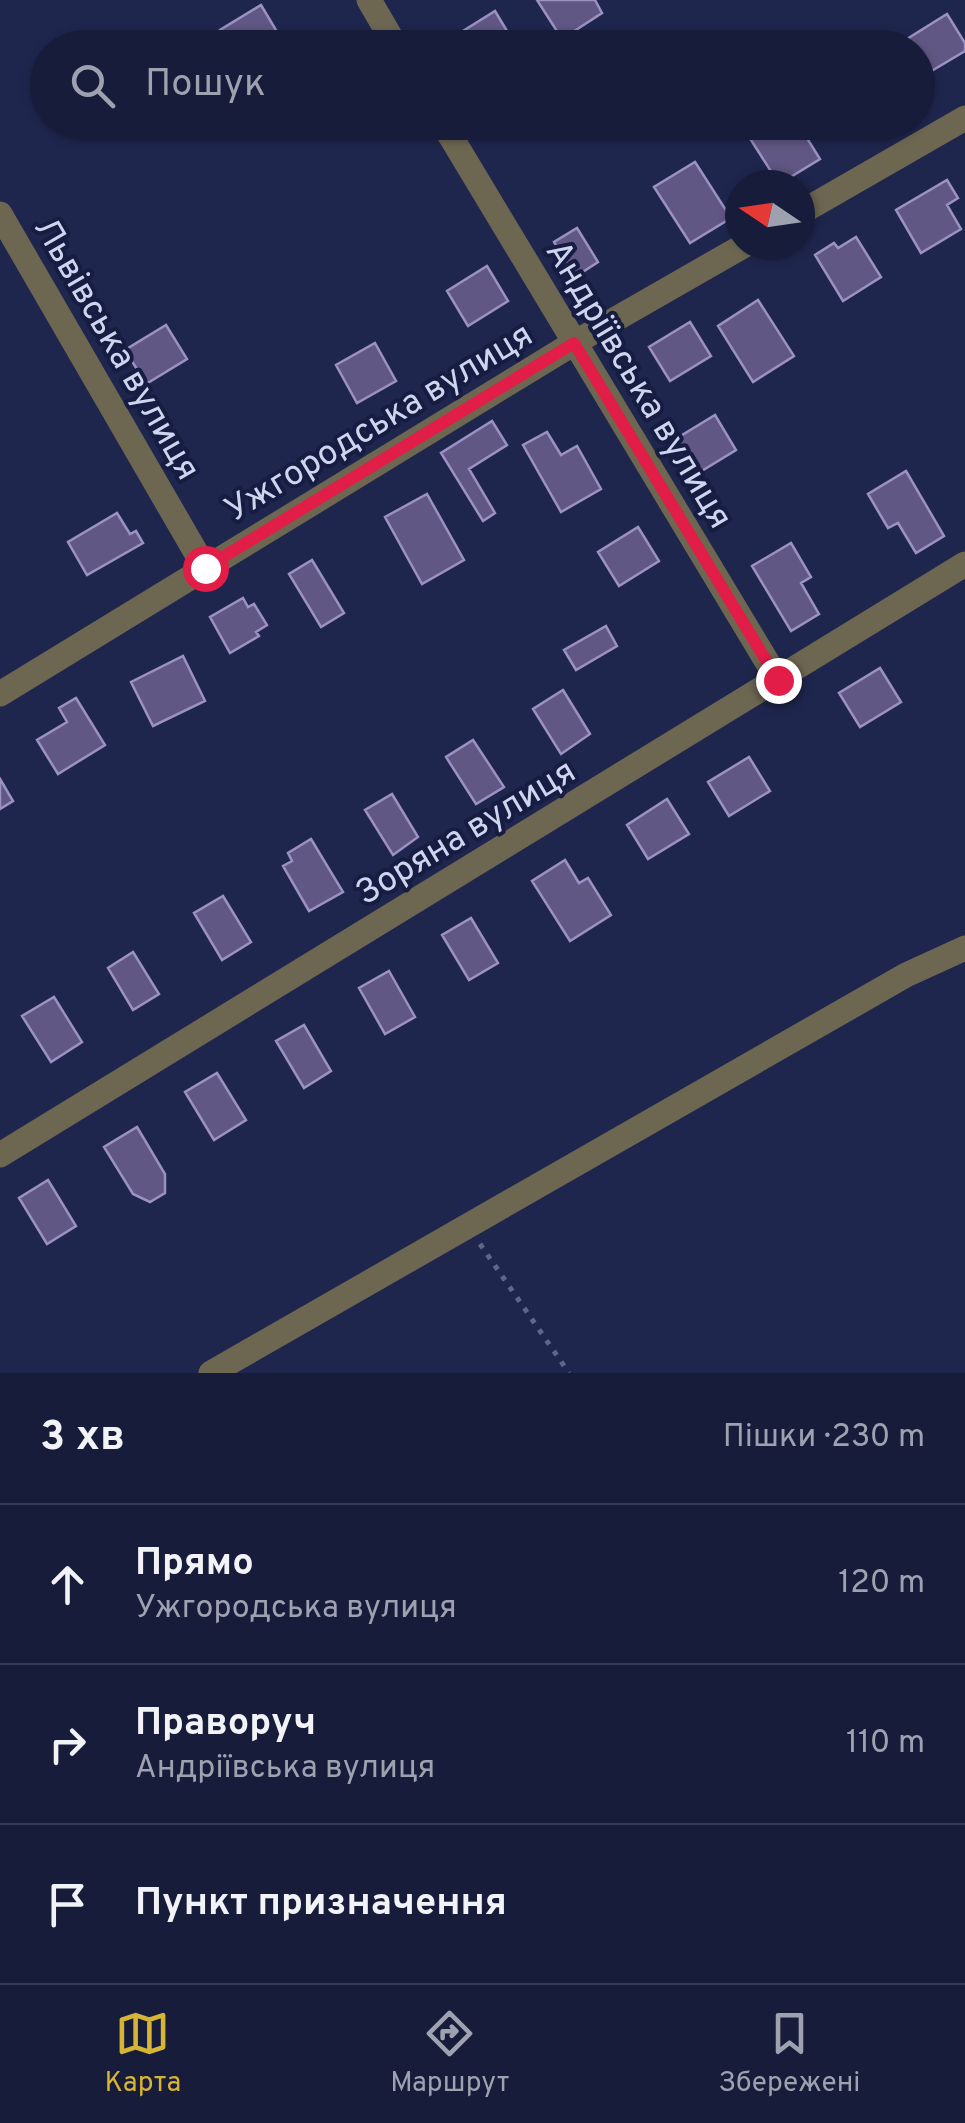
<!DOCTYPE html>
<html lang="uk">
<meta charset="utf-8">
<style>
:root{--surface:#171c3a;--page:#242945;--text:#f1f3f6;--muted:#9ea1af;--line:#363a54;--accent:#d6b534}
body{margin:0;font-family:Overpass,sans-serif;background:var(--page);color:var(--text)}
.compass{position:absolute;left:725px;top:170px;width:90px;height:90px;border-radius:50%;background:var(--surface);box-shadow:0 2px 8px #0004;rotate:283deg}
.stop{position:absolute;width:30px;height:30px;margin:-22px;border:8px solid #e11d48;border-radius:50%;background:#fff}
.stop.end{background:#e11d48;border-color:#fff;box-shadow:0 2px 10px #0008}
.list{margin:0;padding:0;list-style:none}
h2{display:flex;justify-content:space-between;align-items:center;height:130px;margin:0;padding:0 40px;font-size:42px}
h2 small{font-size:32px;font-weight:400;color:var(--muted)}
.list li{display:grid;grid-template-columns:65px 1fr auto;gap:30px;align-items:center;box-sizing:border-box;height:160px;padding:0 40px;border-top:2px solid var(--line)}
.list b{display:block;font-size:38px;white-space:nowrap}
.list p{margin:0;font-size:32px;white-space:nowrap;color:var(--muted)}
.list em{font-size:32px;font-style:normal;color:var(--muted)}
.icon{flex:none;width:55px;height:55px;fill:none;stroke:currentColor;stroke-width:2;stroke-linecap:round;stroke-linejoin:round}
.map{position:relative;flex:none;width:965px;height:1373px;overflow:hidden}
.search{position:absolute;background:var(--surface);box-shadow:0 2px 8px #0004;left:30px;right:30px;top:30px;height:110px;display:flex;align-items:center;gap:25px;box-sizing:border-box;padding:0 35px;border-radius:55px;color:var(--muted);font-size:38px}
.sheet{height:610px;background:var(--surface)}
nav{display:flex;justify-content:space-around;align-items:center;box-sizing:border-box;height:140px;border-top:2px solid var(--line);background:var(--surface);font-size:28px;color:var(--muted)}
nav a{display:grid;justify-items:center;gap:5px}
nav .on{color:var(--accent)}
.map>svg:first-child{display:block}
</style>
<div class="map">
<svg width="965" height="1373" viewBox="0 0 965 1373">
<rect width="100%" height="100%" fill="#1f264e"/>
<path fill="#615784" stroke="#9b91c3" stroke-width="2.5" d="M537,0H595L602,13L562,39Z
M261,5L282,40L270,48H231L220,30Z
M495,11L516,46L461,48L455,36Z
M947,14L965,43V51L928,73L918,57V48H912L907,39Z
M753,122H797L820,159L779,184L744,129Z
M837,122H871L847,138Z
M695,162L731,218L690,243L654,187Z
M947,180L958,198L947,205L961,229L921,253L896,210Z
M577,228L598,262L575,277L554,242Z
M856,237L881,277L843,301L815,255L834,243L838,248Z
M487,266L508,301L468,326L447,291Z
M758,300L794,356L753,382L718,326Z
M690,322L711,356L670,381L649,347Z
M166,325L187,359L146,384L125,350Z
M375,343L396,381L357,403L336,365Z
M715,415L736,450L695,475L674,440Z
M492,421L507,445L469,469L495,513L483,521L441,453Z
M547,432L561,455L577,446L601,489L561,512L523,445Z
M906,471L944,536L916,553L898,523L888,528L868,494Z
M427,494L464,560L422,584L385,517Z
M117,513L130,534L136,531L143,543L87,575L68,542Z
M638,527L659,561L619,586L598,552Z
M791,543L811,577L801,583L819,614L791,631L752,566Z
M312,560L344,613L321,627L289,574Z
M243,598L248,607L254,604L267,625L256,632L259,636L230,653L210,617Z
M606,626L617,646L576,670L564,650Z
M183,656L205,701L153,726L131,682Z
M880,668L901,702L860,727L839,693Z
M563,690L590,734L561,754L533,709Z
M76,698L105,745L58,774L37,740L67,722L59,708Z
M473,740L504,787L476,804L446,757Z
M749,757L770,791L729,816L708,782Z
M0,779L13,801L0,809Z
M392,794L418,837L393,855L365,810Z
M667,799L689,834L648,859L627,825Z
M311,839L343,892L309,911L283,866L292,861L288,853Z
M565,860L579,883L588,878L611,915L570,941L532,881Z
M223,896L251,942L222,960L194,913Z
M471,918L498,963L469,980L442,935Z
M133,952L159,994L133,1010L108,968Z
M389,971L415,1017L385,1034L359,988Z
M54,997L82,1042L51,1062L22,1016Z
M304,1025L331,1071L304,1088L276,1041Z
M217,1073L246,1120L214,1140L185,1092Z
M137,1127L165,1174V1193L150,1202L133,1194L104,1147Z
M48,1180L76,1226L47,1244L19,1198Z"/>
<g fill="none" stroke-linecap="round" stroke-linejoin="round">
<path stroke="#5f6689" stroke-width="5" stroke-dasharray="5 8" stroke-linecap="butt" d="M480,1244L569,1373"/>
<path stroke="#6d6752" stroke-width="25" d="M369,0L397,48
M442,122L778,680
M800,213L965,118
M0,214L205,568
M0,694L574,343L745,245
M0,1155L965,564
M211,1373L906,975L965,948"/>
</g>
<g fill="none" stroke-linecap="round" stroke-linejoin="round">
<path stroke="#e11d48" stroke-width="12" d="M205,568L574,343L778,680"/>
</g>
<g text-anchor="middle" stroke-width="8" stroke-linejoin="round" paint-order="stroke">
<g font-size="35" fill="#ced5ef" stroke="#161c42">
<text transform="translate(118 348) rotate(60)" y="12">Львівська вулиця</text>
<text transform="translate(640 384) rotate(59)" y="12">Андріївська вулиця</text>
<text transform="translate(378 421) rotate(-31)" y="12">Ужгородська вулиця</text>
<text transform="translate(465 831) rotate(-31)" y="12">Зоряна вулиця</text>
</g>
</g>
</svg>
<svg class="compass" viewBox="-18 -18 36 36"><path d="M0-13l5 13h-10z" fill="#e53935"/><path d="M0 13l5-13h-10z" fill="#9ea1af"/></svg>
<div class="stop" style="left:205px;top:568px"></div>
<div class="stop end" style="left:778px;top:680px"></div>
<div class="search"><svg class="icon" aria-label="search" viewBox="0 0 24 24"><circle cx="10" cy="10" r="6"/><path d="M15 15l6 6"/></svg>Пошук</div>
</div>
<section class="sheet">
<h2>3 хв<small>Пішки · 230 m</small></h2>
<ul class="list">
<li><svg class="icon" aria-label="ahead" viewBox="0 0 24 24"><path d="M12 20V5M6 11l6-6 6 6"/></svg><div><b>Прямо</b><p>Ужгородська вулиця</p></div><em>120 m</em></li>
<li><svg class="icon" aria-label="right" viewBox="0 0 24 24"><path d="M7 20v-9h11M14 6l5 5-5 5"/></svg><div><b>Праворуч</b><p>Андріївська вулиця</p></div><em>110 m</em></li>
<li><svg class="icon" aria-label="arrive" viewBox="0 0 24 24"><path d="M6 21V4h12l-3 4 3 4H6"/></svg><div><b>Пункт призначення</b></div></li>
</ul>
</section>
<nav>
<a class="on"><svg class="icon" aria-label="map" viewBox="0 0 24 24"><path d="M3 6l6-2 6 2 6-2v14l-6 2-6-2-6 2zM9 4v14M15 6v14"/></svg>Карта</a>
<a><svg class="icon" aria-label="directions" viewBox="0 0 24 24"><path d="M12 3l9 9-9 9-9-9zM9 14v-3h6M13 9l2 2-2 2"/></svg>Маршрут</a>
<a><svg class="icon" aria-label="saved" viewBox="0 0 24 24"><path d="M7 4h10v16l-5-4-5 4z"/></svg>Збережені</a>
</nav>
